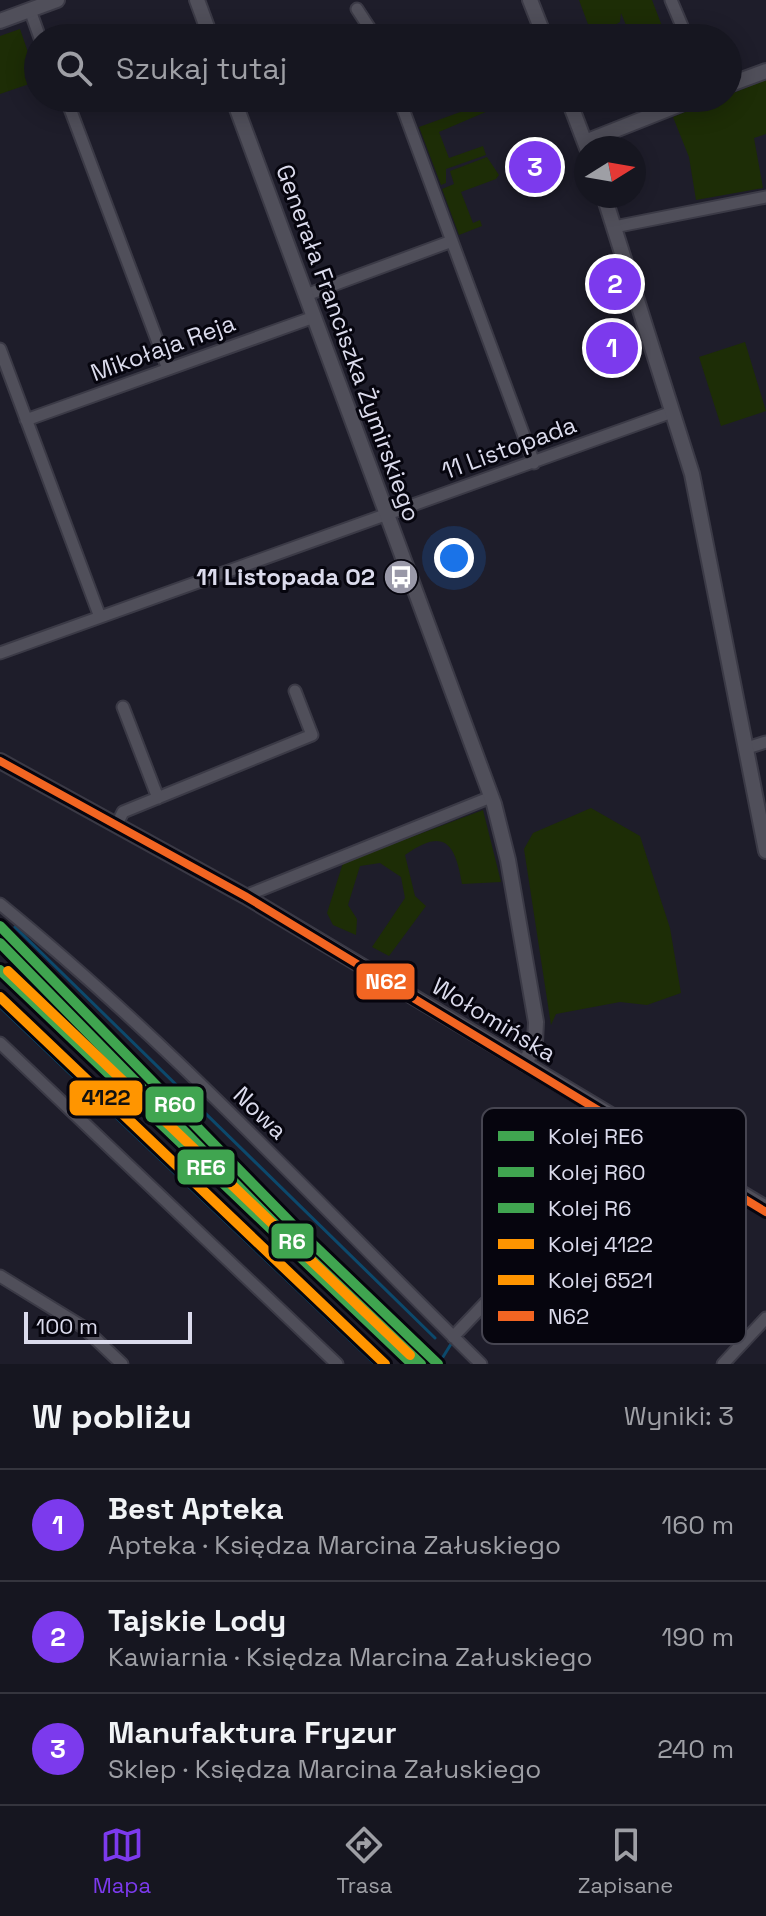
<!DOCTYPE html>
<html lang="pl">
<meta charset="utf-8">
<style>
:root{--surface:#161620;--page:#23232d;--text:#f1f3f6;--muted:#9e9fa5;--line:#35353e;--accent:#7c3aed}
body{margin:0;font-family:"Space Grotesk",sans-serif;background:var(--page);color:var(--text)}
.compass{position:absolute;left:574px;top:136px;width:72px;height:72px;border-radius:50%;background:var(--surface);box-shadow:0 4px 20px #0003;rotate:79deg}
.scale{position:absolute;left:24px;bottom:20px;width:168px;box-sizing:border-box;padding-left:8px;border:4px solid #dbdbec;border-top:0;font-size:22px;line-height:28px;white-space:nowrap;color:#dbdbec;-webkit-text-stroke:6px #06050e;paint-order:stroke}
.you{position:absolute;left:454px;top:558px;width:28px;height:28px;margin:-20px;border:6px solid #fff;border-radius:50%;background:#1a73e8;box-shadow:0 0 0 12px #1a73e833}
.badge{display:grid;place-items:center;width:52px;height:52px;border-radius:50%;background:var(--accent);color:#fff;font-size:26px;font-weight:700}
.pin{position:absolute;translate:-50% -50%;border:4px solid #fff;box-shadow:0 2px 8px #0006}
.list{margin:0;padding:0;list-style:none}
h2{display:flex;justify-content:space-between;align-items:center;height:104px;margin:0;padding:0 32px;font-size:34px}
h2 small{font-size:26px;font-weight:400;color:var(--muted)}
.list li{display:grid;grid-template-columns:52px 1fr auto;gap:24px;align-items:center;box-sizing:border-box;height:112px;padding:0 32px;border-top:2px solid var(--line)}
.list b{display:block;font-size:30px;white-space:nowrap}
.list p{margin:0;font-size:26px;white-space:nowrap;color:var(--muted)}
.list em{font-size:26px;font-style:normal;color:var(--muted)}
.icon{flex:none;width:44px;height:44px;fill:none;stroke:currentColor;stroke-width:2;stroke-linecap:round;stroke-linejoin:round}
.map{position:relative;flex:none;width:766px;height:1364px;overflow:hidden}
.search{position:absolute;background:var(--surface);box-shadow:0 4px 20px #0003;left:24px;right:24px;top:24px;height:88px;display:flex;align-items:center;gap:20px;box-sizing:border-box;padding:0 28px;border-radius:44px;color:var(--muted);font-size:30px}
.sheet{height:440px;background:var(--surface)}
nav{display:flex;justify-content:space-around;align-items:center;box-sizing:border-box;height:112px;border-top:2px solid var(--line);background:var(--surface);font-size:22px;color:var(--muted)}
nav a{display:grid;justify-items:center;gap:4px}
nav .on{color:var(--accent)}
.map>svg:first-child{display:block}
</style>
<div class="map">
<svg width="766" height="1364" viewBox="0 0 766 1364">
<rect width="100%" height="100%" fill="#1e1d2a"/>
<path fill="#1d2d06" d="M579,0H652L662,26L631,37L621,13L620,22L612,27L601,25L592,35Z
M20,29L38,81L0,94V36Z
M766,80V134L754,138L763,188L696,200L689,157L673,117Z
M499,98L516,99L439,132L449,158L483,146L486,155L446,169V183L441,185L419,127Z
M487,157L499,175L496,179L461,192L473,223L480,220L482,226L459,235L442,189L454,184L450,171Z
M745,342L766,411L721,426L699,357Z
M591,808L640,836L670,928L681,993L647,1005L620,1002L556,1014L551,1025L524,849L533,833Z
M483,810L501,882L462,884C455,841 443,828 405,855L415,896L426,906L389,956L372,947L405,898L401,877L380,863L360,866L348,905L357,919L356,935L333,925L327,913L343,863Z"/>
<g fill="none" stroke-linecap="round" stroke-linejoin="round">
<path stroke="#0c496c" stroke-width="3" d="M15,927L435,1338
M0,1007L375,1364
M443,1357L451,1344"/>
<g stroke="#3b3a46" stroke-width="15">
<path id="minor" d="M671,0L687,38
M357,9L376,38
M30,10L40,38
M66,98L168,369
M399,98L534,463
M614,227L766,197
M306,295L452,241
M0,349L100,617
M26,420L314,317
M0,653L672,412
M123,707L158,798
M747,748L766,742
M116,826L123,812L312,735L295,691
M245,896L491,797
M0,904C172,1044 323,1209 481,1364
M0,1043L337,1364
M0,1276L83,1327L122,1364
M453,1337L644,1136
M723,1364L766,1318"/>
</g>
<g stroke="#3b3a46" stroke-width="18">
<path id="tertiary" d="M197,0L211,38
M530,0L545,38
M0,21L57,0
M728,85L766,71
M233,98L494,804L508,860L536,1022L535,1042L525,1064
M568,98L587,148
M585,142L696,98
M604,196L692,474L766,851
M0,761L245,896L766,1208"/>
</g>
<use href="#minor" stroke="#504f5a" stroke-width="11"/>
<use href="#tertiary" stroke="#504f5a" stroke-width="14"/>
<g stroke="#06050e" stroke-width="14">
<path id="bus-1" d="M0,761L245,896L766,1212"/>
</g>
<use href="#bus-1" stroke="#f26522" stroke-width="8"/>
<g stroke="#06050e" stroke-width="16">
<path id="rail-1" d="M0,970L412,1364"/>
</g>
<g stroke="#06050e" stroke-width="16">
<path id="rail-2" d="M0,926L296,1228L438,1364"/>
</g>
<g stroke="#06050e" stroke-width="16">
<path id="rail-3" d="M0,943L287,1236L421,1364"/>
</g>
<g stroke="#06050e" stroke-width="16">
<path id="rail-4" d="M0,997L385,1364"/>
</g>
<g stroke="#06050e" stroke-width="16">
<path id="rail-5" d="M8,971L410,1355"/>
</g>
<use href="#rail-1" stroke="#40a550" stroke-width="10"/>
<use href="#rail-2" stroke="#40a550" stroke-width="10"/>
<use href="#rail-3" stroke="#40a550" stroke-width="10"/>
<use href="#rail-4" stroke="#ff9500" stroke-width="10"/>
<use href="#rail-5" stroke="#ff9500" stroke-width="10"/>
</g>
<defs>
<g id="bus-disc" transform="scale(1.8)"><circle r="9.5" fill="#9998a8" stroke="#06050e"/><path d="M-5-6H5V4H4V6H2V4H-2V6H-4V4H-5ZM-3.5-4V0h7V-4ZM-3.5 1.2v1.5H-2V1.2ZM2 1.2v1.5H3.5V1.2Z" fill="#fff"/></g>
</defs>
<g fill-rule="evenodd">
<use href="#bus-disc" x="401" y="577"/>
</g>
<g text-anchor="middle" stroke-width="6" stroke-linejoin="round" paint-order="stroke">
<g font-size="24" fill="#dbdbec" stroke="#06050e">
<text transform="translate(348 343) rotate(70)" y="8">Generała Franciszka Żymirskiego</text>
<text transform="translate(163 348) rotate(-20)" y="8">Mikołaja Reja</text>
<text transform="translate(509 448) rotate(-20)" y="8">11 Listopada</text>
<text transform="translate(494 1020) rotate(31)" y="8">Wołomińska</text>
<text transform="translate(260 1113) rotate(44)" y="8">Nowa</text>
</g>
<g font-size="24" font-weight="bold" fill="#dbdbec" stroke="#06050e" text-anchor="end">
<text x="375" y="585">11 Listopada 02</text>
</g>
</g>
<rect x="482" y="1108" width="264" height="236" rx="12" fill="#06050e" stroke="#464551" stroke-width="2"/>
<rect x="498" y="1131" width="36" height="10" fill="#40a550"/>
<rect x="498" y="1167" width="36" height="10" fill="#40a550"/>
<rect x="498" y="1203" width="36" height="10" fill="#40a550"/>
<rect x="498" y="1239" width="36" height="10" fill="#ff9500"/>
<rect x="498" y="1275" width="36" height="10" fill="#ff9500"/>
<rect x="498" y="1311" width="36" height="10" fill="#f26522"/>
<g font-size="22" fill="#dbdbec">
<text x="548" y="1144">Kolej RE6</text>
<text x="548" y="1180">Kolej R60</text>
<text x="548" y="1216">Kolej R6</text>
<text x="548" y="1252">Kolej 4122</text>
<text x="548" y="1288">Kolej 6521</text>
<text x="548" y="1324">N62</text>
</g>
<g stroke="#06050e" stroke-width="3">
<rect x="355" y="962" width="61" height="39" rx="8" fill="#f26522"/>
<rect x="68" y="1079" width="76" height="38" rx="8" fill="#ff9500"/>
<rect x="144" y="1085" width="61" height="39" rx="8" fill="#40a550"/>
<rect x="176" y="1148" width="60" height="38" rx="8" fill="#40a550"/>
<rect x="270" y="1222" width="45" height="38" rx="8" fill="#40a550"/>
</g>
<g font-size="22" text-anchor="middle" font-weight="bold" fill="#fff">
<text x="386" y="989">N62</text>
<text x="175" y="1112">R60</text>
<text x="206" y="1175">RE6</text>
<text x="292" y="1249">R6</text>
</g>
<g font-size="22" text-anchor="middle" font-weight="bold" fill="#111">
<text x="106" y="1105">4122</text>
</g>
</svg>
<svg class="compass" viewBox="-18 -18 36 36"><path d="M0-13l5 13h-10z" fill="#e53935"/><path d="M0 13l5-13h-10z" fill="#9e9fa5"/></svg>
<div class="scale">100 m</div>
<div class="you"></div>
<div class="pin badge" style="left:612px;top:348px">1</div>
<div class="pin badge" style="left:615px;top:284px">2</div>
<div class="pin badge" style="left:535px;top:167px">3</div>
<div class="search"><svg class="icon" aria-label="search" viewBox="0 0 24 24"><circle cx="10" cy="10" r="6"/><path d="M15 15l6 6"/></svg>Szukaj tutaj</div>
</div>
<section class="sheet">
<h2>W pobliżu<small>Wyniki: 3</small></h2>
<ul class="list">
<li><span class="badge">1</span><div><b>Best Apteka</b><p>Apteka · Księdza Marcina Załuskiego</p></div><em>160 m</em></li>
<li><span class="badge">2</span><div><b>Tajskie Lody</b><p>Kawiarnia · Księdza Marcina Załuskiego</p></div><em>190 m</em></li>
<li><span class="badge">3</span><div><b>Manufaktura Fryzur</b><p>Sklep · Księdza Marcina Załuskiego</p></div><em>240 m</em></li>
</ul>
</section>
<nav>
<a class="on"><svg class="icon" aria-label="map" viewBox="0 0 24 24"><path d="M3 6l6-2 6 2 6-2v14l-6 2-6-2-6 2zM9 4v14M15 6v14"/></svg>Mapa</a>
<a><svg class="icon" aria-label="directions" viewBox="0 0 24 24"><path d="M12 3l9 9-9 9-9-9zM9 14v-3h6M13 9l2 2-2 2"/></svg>Trasa</a>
<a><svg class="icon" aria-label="saved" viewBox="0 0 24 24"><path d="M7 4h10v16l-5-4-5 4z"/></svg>Zapisane</a>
</nav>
